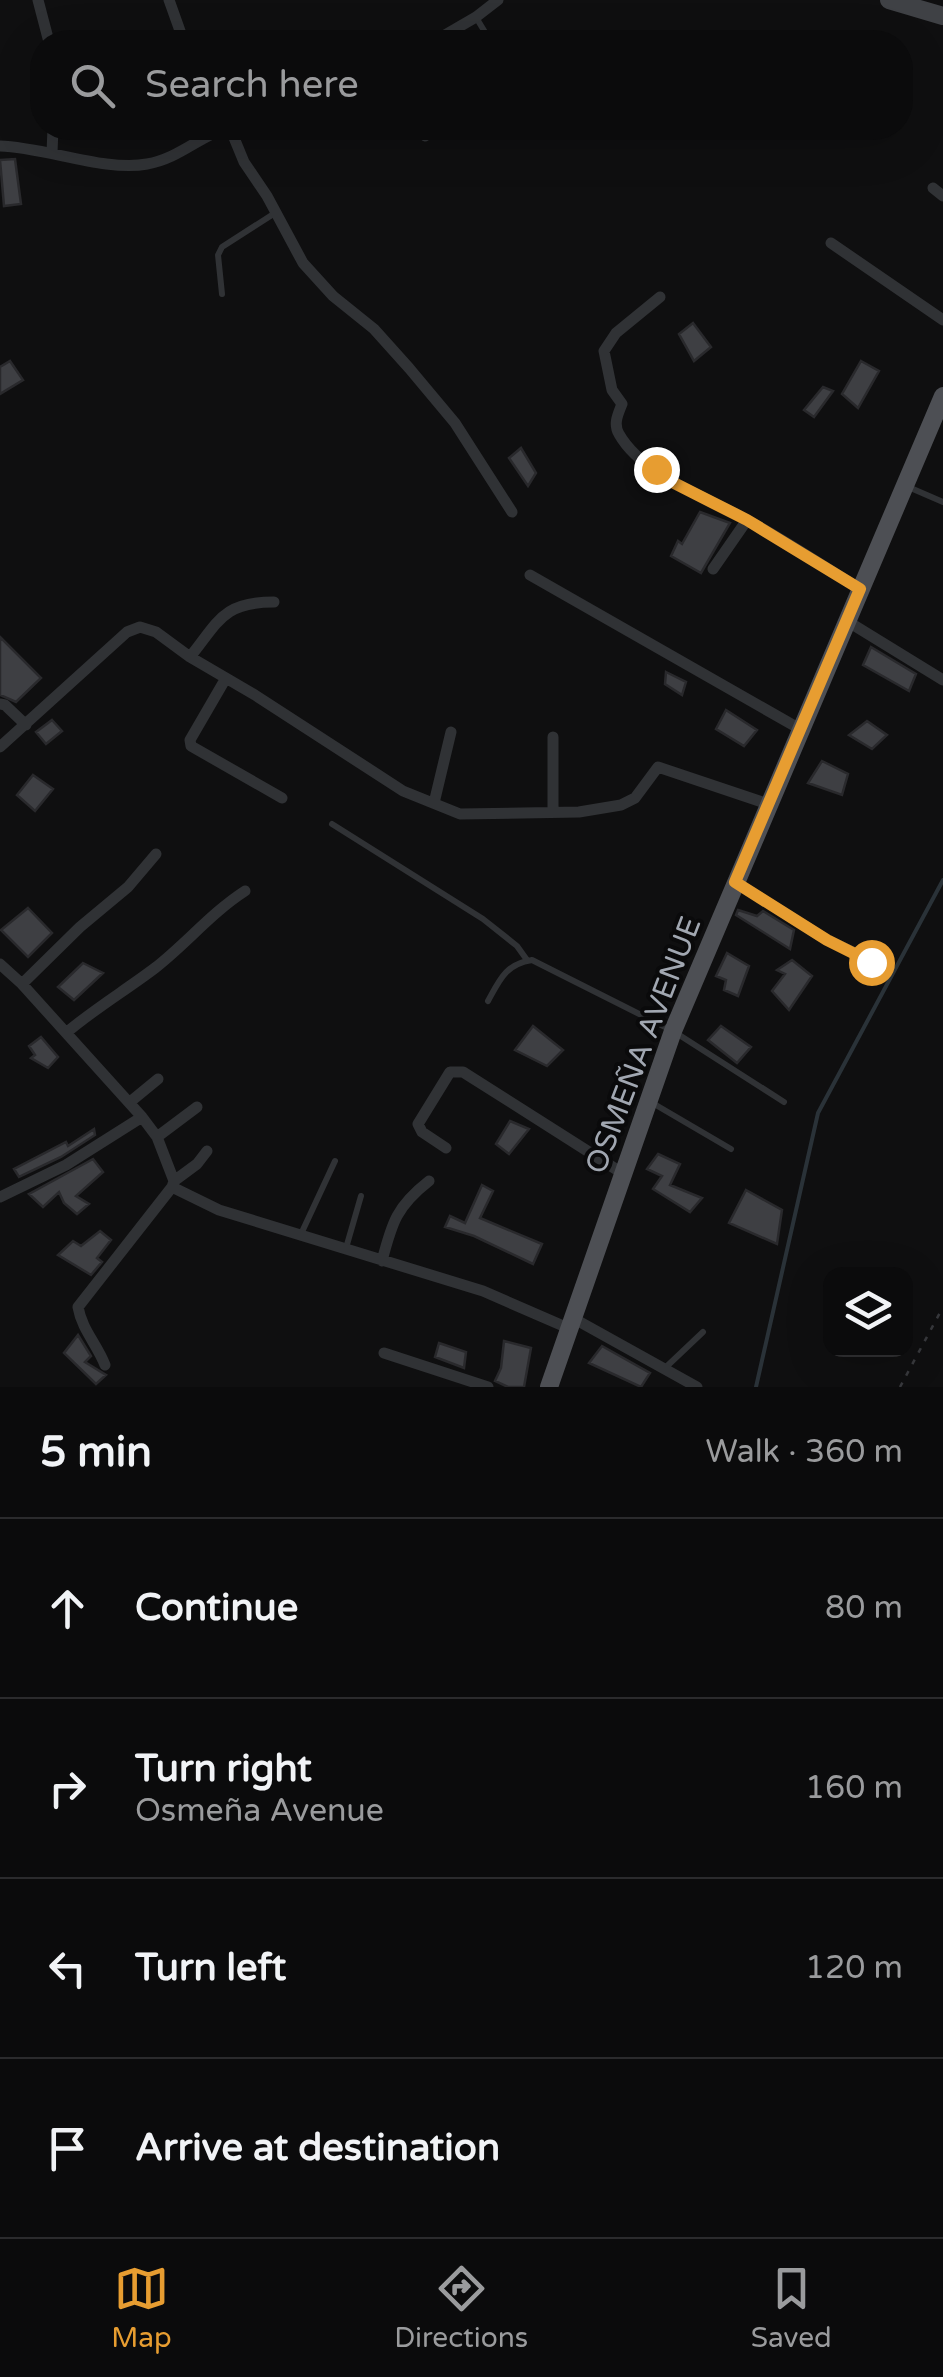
<!DOCTYPE html>
<meta charset="utf-8">
<style>
:root{--surface:#0b0b0c;--page:#19191a;--text:#f1f3f6;--muted:#9a9b9d;--line:#2b2b2d;--accent:#e79d31}
body{margin:0;font-family:"Varela Round",sans-serif;background:var(--page);color:var(--text)}
.controls{position:absolute;right:30px;bottom:30px;display:grid;overflow:hidden;border-radius:20px;box-shadow:0 10px 40px #0002}
.controls button{width:90px;height:90px;display:grid;place-items:center;padding:0;border:0;border-bottom:2px solid var(--line);background:var(--surface);color:var(--text);font:50px sans-serif}
.stop{position:absolute;width:30px;height:30px;margin:-22px;border:8px solid #e79d31;border-radius:50%;background:#fff}
.stop.end{background:#e79d31;border-color:#fff;box-shadow:0 2px 10px #0008}
.list{margin:0;padding:0;list-style:none}
h2{display:flex;justify-content:space-between;align-items:center;height:130px;margin:0;padding:0 40px;font-size:42px}
h2 small{font-size:32px;font-weight:400;color:var(--muted)}
.list li{display:grid;grid-template-columns:65px 1fr auto;gap:30px;align-items:center;box-sizing:border-box;height:180px;padding:0 40px;border-top:2px solid var(--line)}
.list b{display:block;font-size:38px;white-space:nowrap}
.list p{margin:0;font-size:32px;white-space:nowrap;color:var(--muted)}
.list em{font-size:32px;font-style:normal;color:var(--muted)}
.icon{flex:none;width:55px;height:55px;fill:none;stroke:currentColor;stroke-width:2;stroke-linecap:round;stroke-linejoin:round}
.map{position:relative;flex:none;width:943px;height:1387px;overflow:hidden}
.search{position:absolute;background:var(--surface);box-shadow:0 10px 40px #0002;left:30px;right:30px;top:30px;height:110px;display:flex;align-items:center;gap:25px;box-sizing:border-box;padding:0 35px;border-radius:40px;color:var(--muted);font-size:38px}
.sheet{height:850px;background:var(--surface)}
nav{display:flex;justify-content:space-around;align-items:center;box-sizing:border-box;height:140px;border-top:2px solid var(--line);background:var(--surface);font-size:28px;color:var(--muted)}
nav a{display:grid;justify-items:center;gap:5px}
nav .on{color:var(--accent)}
.map>svg:first-child{display:block}
</style>
<div class="map">
<svg width="943" height="1387" viewBox="0 0 943 1387">
<rect width="100%" height="100%" fill="#0f0f10"/>
<g fill="none" stroke-linecap="round" stroke-linejoin="round">
<path stroke="#2a3238" stroke-width="4" d="M756,1387L818,1113L943,880"/>
</g>
<path fill="#3e3f43" stroke="#29292c" stroke-width="2.5" d="M15,159L21,204L4,206L0,160Z
M693,323L711,347L694,361L679,334Z
M10,361L23,380L0,394V367Z
M861,361L879,371L858,408L842,394Z
M823,387L833,391L814,417L804,410Z
M521,448L536,473L528,486L509,458Z
M700,512L730,523L701,573L671,556L678,541L682,544Z
M0,637L41,678L16,702L0,695Z
M871,647L916,674L909,691L863,665Z
M666,672L686,682L682,695L665,684Z
M726,710L757,730L744,746L716,729Z
M52,720L62,731L46,744L36,732Z
M867,721L887,735L872,749L849,735Z
M822,761L848,774L842,795L808,783Z
M33,775L53,789L35,811L17,795Z
M28,908L52,933L28,957L1,930Z
M738,910L757,916L763,911L794,930L790,949L736,915Z
M727,953L749,966L738,996L724,990L726,980L716,976Z
M792,960L812,976L789,1010L772,991L785,974L777,970Z
M83,963L103,973L74,1000L58,987Z
M533,1026L563,1050L547,1066L515,1050Z
M721,1026L751,1047L737,1063L708,1040Z
M41,1037L58,1057L48,1068L31,1058L35,1055L29,1046Z
M510,1121L529,1129L509,1154L496,1144Z
M94,1129L95,1135L61,1157L19,1177L14,1169L66,1142L68,1146Z
M658,1154L680,1164L670,1185L702,1198L690,1212L653,1189L662,1176L647,1169Z
M93,1159L103,1172L76,1196L89,1204L77,1214L64,1203L59,1192L43,1207L29,1194Z
M482,1185L493,1191L480,1218L542,1244L533,1264L474,1236L445,1227L450,1216L465,1223Z
M746,1190L782,1210L777,1244L729,1223Z
M100,1231L111,1240L97,1258L102,1262L91,1275L58,1255L73,1241L81,1246Z
M78,1335L91,1356L85,1362L106,1375L96,1384L64,1353Z
M504,1341L531,1348L524,1387H508L495,1381L501,1368Z
M439,1343L466,1352L464,1368L435,1357Z
M602,1346L650,1373L641,1387L589,1363Z"/>
<g fill="none" stroke-linecap="round" stroke-linejoin="round">
<path stroke="#37383c" stroke-width="2.5" stroke-dasharray="5 8" stroke-linecap="butt" d="M900,1387L943,1307"/>
<path stroke="#303235" stroke-width="6" d="M477,19L491,42
M222,294L218,255L222,247L275,213
M906,486L943,502
M332,824L483,919L517,946L527,960
M488,1001C500,979 506,964 532,960L673,1031L784,1102
M649,1101L731,1149
M301,1234L335,1161
M346,1248L361,1196
M665,1368L703,1332"/>
<path stroke="#303235" stroke-width="11" d="M38,0L49,42
M169,0L184,42
M433,42L476,17L498,0
M230,128L244,162L267,196L303,263L333,296L374,329L409,368L455,423L512,512
M418,128L425,136
M0,146C44,147 106,172 147,164C177,159 198,138 225,128
M52,153L53,128
M933,188L943,196
M831,243L943,320
M660,297L616,333L604,351L612,390L622,404C618,414 613,424 619,434C642,475 708,498 747,520C786,541 823,566 860,589
M713,569L747,520
M530,575L800,729
M847,621L943,680
M190,657C219,621 223,602 274,602
M226,678L190,740L191,746L282,798
M0,704L5,705L26,725
M0,747L127,632L140,627L156,632L190,657L255,695L403,791L460,814L579,812L621,805L635,798L658,767L768,804
M434,803L451,732
M553,811V737
M735,882L827,940L887,968
M0,964L22,984L142,1117L157,1137L174,1181L172,1187L219,1210L483,1291L568,1328
M22,984L80,927L128,887L156,854
M66,1033C94,1009 126,990 155,968C187,943 211,913 245,891
M130,1102L158,1079
M157,1137L197,1107
M446,1148L422,1132L418,1124L450,1072H463L622,1173
M174,1181L197,1164L207,1151
M0,1197L66,1165L142,1117
M382,1261C392,1222 397,1206 429,1181
M571,1317L697,1387
M384,1353L488,1387
M105,1365C97,1344 82,1330 78,1307L172,1187"/>
<path stroke="#3f4145" stroke-width="18" d="M889,0L943,16"/>
<path stroke="#4d4f54" stroke-width="18" d="M549,1387L673,1031L943,396"/>
</g>
<g fill="none" stroke-linecap="round" stroke-linejoin="round">
<path stroke="#e79d31" stroke-width="12" d="M656,469L674,483L747,520L860,589L735,882L827,940L871,962"/>
</g>
<g text-anchor="middle" stroke-width="8" stroke-linejoin="round" paint-order="stroke">
<g font-size="30" fill="#a1a7b1" stroke="#0a0a0b">
<text transform="translate(643 1045) rotate(-69)" y="10">OSMEÑA AVENUE</text>
</g>
</g>
</svg>
<div class="controls">
<button><svg class="icon" aria-label="layers" viewBox="0 0 24 24"><path d="M12 4l9 5-9 5-9-5zM3 14l9 5 9-5"/></svg></button>
</div>
<div class="stop" style="left:871px;top:962px"></div>
<div class="stop end" style="left:656px;top:469px"></div>
<div class="search"><svg class="icon" aria-label="search" viewBox="0 0 24 24"><circle cx="10" cy="10" r="6"/><path d="M15 15l6 6"/></svg>Search here</div>
</div>
<section class="sheet">
<h2>5 min<small>Walk · 360 m</small></h2>
<ul class="list">
<li><svg class="icon" aria-label="ahead" viewBox="0 0 24 24"><path d="M12 20V5M6 11l6-6 6 6"/></svg><div><b>Continue</b></div><em>80 m</em></li>
<li><svg class="icon" aria-label="right" viewBox="0 0 24 24"><path d="M7 20v-9h11M14 6l5 5-5 5"/></svg><div><b>Turn right</b><p>Osmeña Avenue</p></div><em>160 m</em></li>
<li><svg class="icon" aria-label="left" viewBox="0 0 24 24"><path d="M17 20v-9H6M10 6l-5 5 5 5"/></svg><div><b>Turn left</b></div><em>120 m</em></li>
<li><svg class="icon" aria-label="arrive" viewBox="0 0 24 24"><path d="M6 21V4h12l-3 4 3 4H6"/></svg><div><b>Arrive at destination</b></div></li>
</ul>
</section>
<nav>
<a class="on"><svg class="icon" aria-label="map" viewBox="0 0 24 24"><path d="M3 6l6-2 6 2 6-2v14l-6 2-6-2-6 2zM9 4v14M15 6v14"/></svg>Map</a>
<a><svg class="icon" aria-label="directions" viewBox="0 0 24 24"><path d="M12 3l9 9-9 9-9-9zM9 14v-3h6M13 9l2 2-2 2"/></svg>Directions</a>
<a><svg class="icon" aria-label="saved" viewBox="0 0 24 24"><path d="M7 4h10v16l-5-4-5 4z"/></svg>Saved</a>
</nav>
